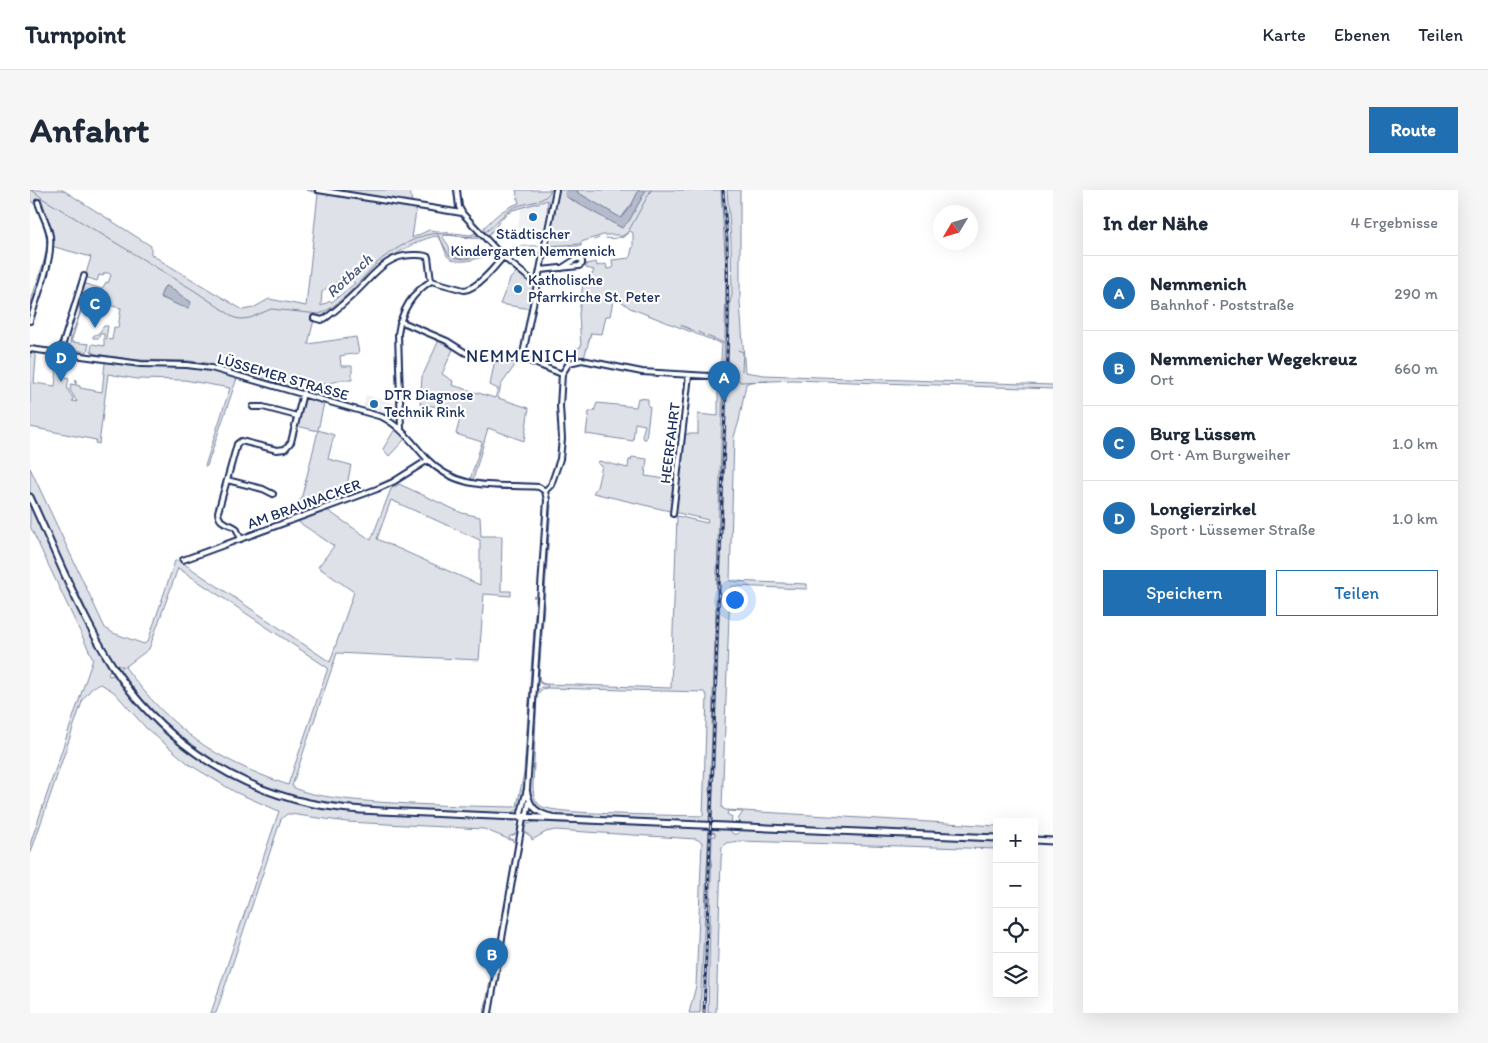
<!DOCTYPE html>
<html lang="de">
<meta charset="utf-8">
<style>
:root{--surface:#fff;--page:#f6f6f7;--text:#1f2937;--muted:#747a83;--line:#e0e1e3;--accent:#1f6fb2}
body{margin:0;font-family:Itim,sans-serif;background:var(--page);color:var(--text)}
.controls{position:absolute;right:15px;bottom:15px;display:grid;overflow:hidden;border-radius:0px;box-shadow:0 5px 20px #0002}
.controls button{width:45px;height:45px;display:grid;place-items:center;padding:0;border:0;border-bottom:1px solid var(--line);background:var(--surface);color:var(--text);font:25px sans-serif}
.compass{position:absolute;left:903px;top:15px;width:45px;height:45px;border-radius:50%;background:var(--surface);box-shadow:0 5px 20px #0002;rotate:232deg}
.you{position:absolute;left:704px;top:409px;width:18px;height:18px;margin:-12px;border:4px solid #fff;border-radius:50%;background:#1a73e8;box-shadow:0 0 0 8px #1a73e833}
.badge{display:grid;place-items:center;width:32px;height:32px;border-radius:50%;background:var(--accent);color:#fff;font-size:16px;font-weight:700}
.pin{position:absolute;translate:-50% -41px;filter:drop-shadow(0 1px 2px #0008)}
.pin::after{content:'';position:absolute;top:26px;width:18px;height:15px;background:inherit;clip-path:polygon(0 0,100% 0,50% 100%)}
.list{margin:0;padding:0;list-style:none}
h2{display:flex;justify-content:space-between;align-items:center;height:65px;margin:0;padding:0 20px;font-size:21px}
h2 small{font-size:16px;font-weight:400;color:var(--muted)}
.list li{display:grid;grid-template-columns:32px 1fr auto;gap:15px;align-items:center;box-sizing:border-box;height:75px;padding:0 20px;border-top:1px solid var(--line)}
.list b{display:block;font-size:19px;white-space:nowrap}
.list p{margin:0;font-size:16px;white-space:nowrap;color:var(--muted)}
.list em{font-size:16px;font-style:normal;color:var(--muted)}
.actions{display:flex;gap:10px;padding:15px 20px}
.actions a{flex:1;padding:11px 0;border:1px solid var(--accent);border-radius:0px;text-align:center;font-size:18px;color:var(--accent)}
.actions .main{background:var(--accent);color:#fff}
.icon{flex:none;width:28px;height:28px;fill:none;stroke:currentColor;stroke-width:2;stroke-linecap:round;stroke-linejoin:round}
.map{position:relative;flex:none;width:1023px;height:823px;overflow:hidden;border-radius:0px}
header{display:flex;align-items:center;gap:30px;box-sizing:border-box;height:70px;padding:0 25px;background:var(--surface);border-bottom:1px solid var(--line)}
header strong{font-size:24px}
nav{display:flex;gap:28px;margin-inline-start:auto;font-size:18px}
.intro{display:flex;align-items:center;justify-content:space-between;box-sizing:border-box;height:120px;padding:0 30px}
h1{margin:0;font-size:35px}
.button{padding:12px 22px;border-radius:0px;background:var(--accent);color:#fff;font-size:18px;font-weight:700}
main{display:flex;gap:30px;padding:0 30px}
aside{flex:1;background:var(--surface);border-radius:0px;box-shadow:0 5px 20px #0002}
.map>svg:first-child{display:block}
</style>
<header>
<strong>Turnpoint</strong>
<nav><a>Karte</a><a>Ebenen</a><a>Teilen</a></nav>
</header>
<div class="intro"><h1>Anfahrt</h1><a class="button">Route</a></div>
<main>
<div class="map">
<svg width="1023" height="823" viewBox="0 0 1023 823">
<rect width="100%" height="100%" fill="#fff"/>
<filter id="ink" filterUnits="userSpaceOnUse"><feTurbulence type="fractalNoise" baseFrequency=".02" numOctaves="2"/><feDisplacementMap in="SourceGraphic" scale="10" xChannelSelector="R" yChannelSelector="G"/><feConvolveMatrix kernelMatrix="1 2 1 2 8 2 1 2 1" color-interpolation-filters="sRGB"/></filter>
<g filter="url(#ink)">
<path fill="#eff0f4" d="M691,0H697L699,19L702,105L700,112L682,639V642L685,643V646H682L678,823H664L673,748L679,638L691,231H693L695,189L693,188V182L695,146L696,79Z
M518,10L514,41L488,38L491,17Z
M336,205L367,214V225L361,226L333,218Z"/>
<path fill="#dee1e7" stroke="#7c88a2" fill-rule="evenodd" d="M0,0H33L121,56V64L133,72L213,120L223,118L239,109L276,116L288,3L276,0H380L382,13L387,14L382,48L399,40L440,45L446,43L451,48C439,50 421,43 412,46L419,56L420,63C433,72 450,63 464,60L467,63C451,66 430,78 417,66L411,50L406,46C382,51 353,71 337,89L338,92L293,132L284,130L278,154L326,147L329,163L310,166L311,176H322V190H312L296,194H267L266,198L222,185L220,183L217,184L176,173L159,171L105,170L65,164L61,161L62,154L74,156V144H70L69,148H63V146L69,143L74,136H78L76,149L82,150L84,137L88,138L91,118L82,116V112L58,104L52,121H51L41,152L59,154L57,162L39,159L41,147L55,108L49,106L53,95L56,94L72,99L76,92L78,93L81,85L79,83H74L73,86L69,85L67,91L55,87L61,67L21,56L19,38L9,12L6,13L18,43L19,61L0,126C0,91 27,67 12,30C9,23 6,15 0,10ZM312,85L325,93L302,112L300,111L291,116L292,102L298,97L302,100L306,92L310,95L311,93L309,91ZM137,96L161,112L159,117L150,116L130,107L134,97Z
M486,0H524L519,21L517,22L518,10L483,20L474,26L458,46H455L451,41C462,29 473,18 489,13Z
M528,0H537L535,4L538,8L592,38L599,31L616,0H691L696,79L695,146L693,185H690L692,154L600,118L584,106L580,126H576L572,144L561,143L554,168H548L547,158L551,157L549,124L553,92H558V84L562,85L564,80L556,78V74L566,72L567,76L576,74L577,79L583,78L582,70L600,68L602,58H603V43L600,41L592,48L588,45H573L551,52V56L517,58L525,13L526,14L527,10L525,8Z
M548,0H609L602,14L591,28L547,2Z
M697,0H710V113L715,182L734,185L789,187L1023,195V199L763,190L720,192L716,194L709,231L704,247L700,391L777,394V399L703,396L700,398L692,618L696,620L967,636V646L712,635L708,629L713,622L698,621L697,624L702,627L701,633L682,634L700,112L702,105L701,51Z
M487,81L505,96L501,119L470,114L480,89Z
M409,150L424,157L412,184L423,191L422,195L465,208L468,199L460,195L465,169L488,171L471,195L468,208L499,218L494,251L458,238L443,290H440L452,252L426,244L432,221L390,214L392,187Z
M0,163H4L6,169L4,193L25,196L28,169L33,170V186L39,188C37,198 36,198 43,208L42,211L47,212L40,200L41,194L45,195L46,189V195L50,196V198L72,202L75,173L74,171L117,176L162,177L187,182L207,188L177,276H175L200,198L154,190L107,189L78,184L69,254L65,253L66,250L0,237Z
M688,192L693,193L679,634L536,627C518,624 501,624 500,601L506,502L511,497H518L517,495L511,494L507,489L520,315H521L509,486L510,492L515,494L641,498L647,326L677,333L678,330L563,303L567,297L572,276L568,274L569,271L598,278L599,270H601L602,267L617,269L615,286L644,290L647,271H651L654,244H668V224L688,226ZM517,498L674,502L677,506L673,626C649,625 523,625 511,616C504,611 503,603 503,595L507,505L512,499Z
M274,207L294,213L288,240L304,245L298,269L321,275L314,310L267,326L288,241L267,236Z
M608,208L618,209V216L620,217L616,249H614L612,246L615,235L605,233L603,251L556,244L559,222L564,221L567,213L606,217Z
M365,239L375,249L359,266L353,259Z
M0,278L75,438L83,443L114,454L118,451L145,371L152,369L153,373L300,472L324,402L288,377L304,356L267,331L297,320L341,350L361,299L369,294L432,323L450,327L451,346H472L471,401H481V406L454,404L449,470L307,463L262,596C283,615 447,616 483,617L487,616L494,583L506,409V407H503L506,406L508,410L497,564L495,590L489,619C478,629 437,623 422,622C379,620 335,620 293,613C227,602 164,569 119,519C111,510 91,491 90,479L93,476H86L84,474L73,455L0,302ZM361,310L450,350V395L347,349ZM148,378L298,478L258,595C184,569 143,541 95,477L119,459Z
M0,313L79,475L80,480L78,483L79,486L83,485L88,488L121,528L143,549L181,576L219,596L322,621L479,630C489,633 492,644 480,646L479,648L484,650L487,653L492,654L460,823H454L461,786L464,785L484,665L485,652L454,639L317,632L260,624H257L251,629L186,823H181L249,621L205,602L160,575L116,538L84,502L71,494L63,497L53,509L0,665V654L63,469L0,336Z
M505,632L679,638L670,823H659L666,796L672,652L666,649L525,640L516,642L502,650L501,647L496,643L494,639L497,634Z
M682,639H699L703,644H708L710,640H714L967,651V659L710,651L696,653L692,657L691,670L686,823H678L682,646H685V643L682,642Z"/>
<path fill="#b5bbca" stroke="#77839f" d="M537,0H548L547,2L591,28L602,14L609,0H616L599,31L592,38L538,8L535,5Z
M137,96L161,112L159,118L150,116L130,107L134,97Z"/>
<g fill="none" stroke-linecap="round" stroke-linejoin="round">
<path stroke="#77839f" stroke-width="1" d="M2,0L12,8L165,101L205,128L211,129L220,128L241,119L289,124L294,122C316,110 329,91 347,73C357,63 382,49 396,45C413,40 429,49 445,46C460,44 469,26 481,19C494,11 514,15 521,0
M11,8L22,42L23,55
M407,43L419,65L426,68L435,69L466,62
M576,48C583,50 593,47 598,42L621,0
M564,50L569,48
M517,56L551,54
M470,61L490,56H513
M651,135L664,141
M668,142L674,145
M677,146L694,153
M708,160L713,162L712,181
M709,190L710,192L738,191"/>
<g stroke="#1b2f5e" stroke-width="8">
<path id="street" d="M288,0L432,23
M427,0L429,17L433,24L473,67L508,95
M526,0L493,164L494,169L532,184
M511,80L549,76L552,74V71L549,68L546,69L532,78
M401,91L434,100C447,99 464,78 473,67
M284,128L292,130L296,128C306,120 317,111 326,102C344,85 356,65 383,65C388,65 393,64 398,67L401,91
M0,131C7,106 23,71 20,46C18,34 11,23 8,12
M370,131L417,151L436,163L450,167L494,169
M0,159L111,174L157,175L181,178L352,227C372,237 383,254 397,269C429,302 467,294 509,297L515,301L517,310L497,599L491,623L493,628L492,634L459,823
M30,163L54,86
M223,217H233L267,226
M371,239L368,144C371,122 382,103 401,91
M197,290L188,322C189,335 198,332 206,338L211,349
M515,301L521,295L530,269L532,249L530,216L532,184L539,173L552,170L612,182L696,187
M243,304L233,299L197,290L207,254L211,251L247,260L255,259L261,252L273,203
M643,324L659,185
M153,370L347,299L363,292L398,270
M497,601C500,618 507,623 523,627
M493,628L497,624L499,612"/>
</g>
<g stroke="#1b2f5e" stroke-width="9">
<path id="secondary" d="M0,307C26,363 49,423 82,475C127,545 197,595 279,613C303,618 327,620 351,621L967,648
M1004,650L1023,651"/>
</g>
<use href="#street" stroke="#fff" stroke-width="4"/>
<use href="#secondary" stroke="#fff" stroke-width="5"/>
<g stroke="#1b2f5e" stroke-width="3">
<path id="rail" d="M674,823L698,133L697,49L693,0"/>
</g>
<use href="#rail" stroke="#fff" stroke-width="1" stroke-dasharray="4" stroke-linecap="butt"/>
</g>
</g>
<g fill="#1f6fb2" stroke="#fff" stroke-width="2">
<circle cx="503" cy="27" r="5"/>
<circle cx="488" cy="99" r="5"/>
<circle cx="344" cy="214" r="5"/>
</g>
<g text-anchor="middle" stroke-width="4.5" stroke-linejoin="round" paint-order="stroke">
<g font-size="15" fill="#1b2f5e" stroke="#fff" text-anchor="start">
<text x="503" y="49" text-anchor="middle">Städtischer<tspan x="503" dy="17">Kindergarten Nemmenich</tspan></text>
<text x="498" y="95">Katholische<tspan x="498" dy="17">Pfarrkirche St. Peter</tspan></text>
<text x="354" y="210">DTR Diagnose<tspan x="354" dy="17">Technik Rink</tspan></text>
</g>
<g font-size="15" fill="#1b2f5e" stroke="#fff">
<text transform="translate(253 187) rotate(16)" y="5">LÜSSEMER STRASSE</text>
<text transform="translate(640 253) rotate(-83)" y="5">HEERFAHRT</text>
<text transform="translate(274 314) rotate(-20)" y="5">AM BRAUNACKER</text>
</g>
<g font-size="16" font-style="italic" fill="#49597e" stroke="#fff">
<text transform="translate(319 85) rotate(-43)" y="6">Rotbach</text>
</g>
<g font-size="18" letter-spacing="1" fill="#1b2f5e" stroke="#fff">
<text x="492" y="172">NEMMENICH</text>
</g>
</g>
</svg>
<div class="controls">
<button>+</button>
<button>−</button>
<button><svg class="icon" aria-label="locate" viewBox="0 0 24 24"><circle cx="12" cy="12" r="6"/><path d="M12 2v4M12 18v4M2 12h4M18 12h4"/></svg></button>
<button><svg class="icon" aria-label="layers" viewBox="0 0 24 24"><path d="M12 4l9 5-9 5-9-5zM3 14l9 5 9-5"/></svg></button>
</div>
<svg class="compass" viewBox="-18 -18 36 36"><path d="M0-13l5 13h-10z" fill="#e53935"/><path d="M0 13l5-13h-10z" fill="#747a83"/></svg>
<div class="you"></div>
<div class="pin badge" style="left:694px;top:212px">A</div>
<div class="pin badge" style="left:462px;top:789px">B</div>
<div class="pin badge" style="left:65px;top:138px">C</div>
<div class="pin badge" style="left:31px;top:192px">D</div>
</div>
<aside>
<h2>In der Nähe<small>4 Ergebnisse</small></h2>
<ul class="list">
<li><span class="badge">A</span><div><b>Nemmenich</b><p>Bahnhof · Poststraße</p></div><em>290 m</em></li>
<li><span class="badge">B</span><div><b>Nemmenicher Wegekreuz</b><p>Ort</p></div><em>660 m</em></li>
<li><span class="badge">C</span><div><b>Burg Lüssem</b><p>Ort · Am Burgweiher</p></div><em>1.0 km</em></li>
<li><span class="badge">D</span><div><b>Longierzirkel</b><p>Sport · Lüssemer Straße</p></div><em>1.0 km</em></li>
</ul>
<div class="actions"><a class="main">Speichern</a><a>Teilen</a></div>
</aside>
</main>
